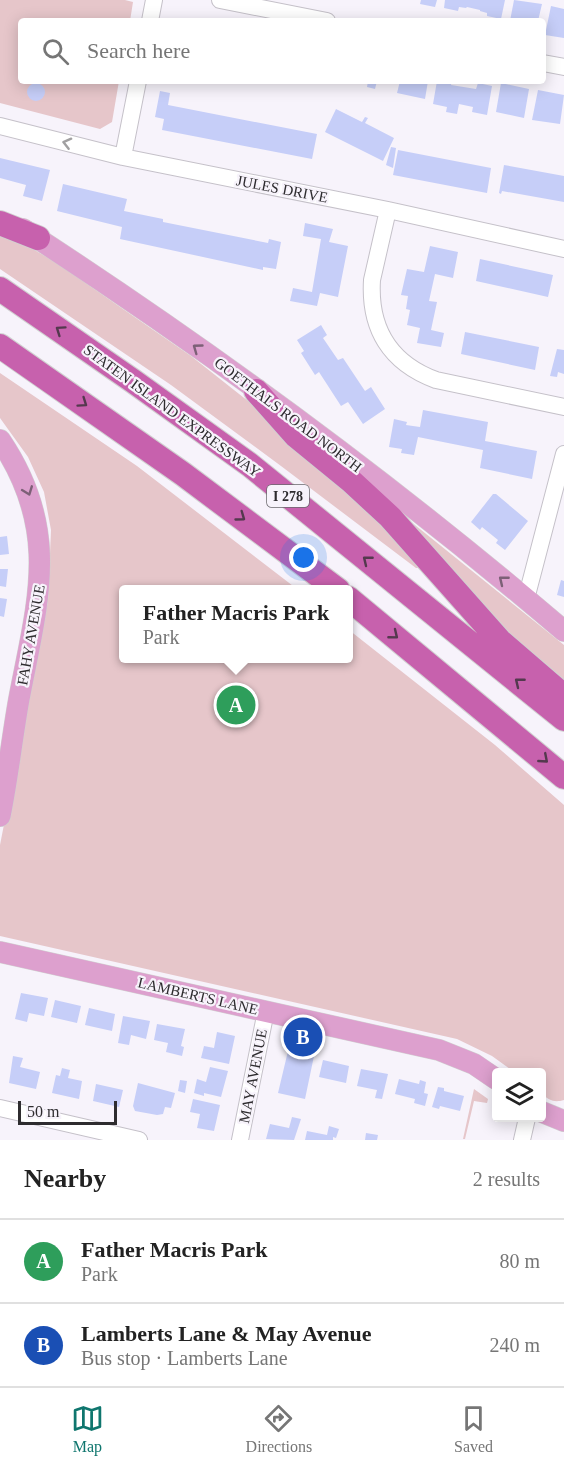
<!DOCTYPE html>
<meta charset="utf-8">
<style>
:root{--surface:#fff;--page:#f6f6f6;--text:#222;--muted:#767676;--line:#e0e0e0;--accent:#0f766e}
body{margin:0;font-family:Georgia,serif;background:var(--page);color:var(--text)}
.controls{position:absolute;right:18px;bottom:18px;display:grid;overflow:hidden;border-radius:6px;box-shadow:0 3px 15px #0003}
.controls button{width:54px;height:54px;display:grid;place-items:center;padding:0;border:0;border-bottom:2px solid var(--line);background:var(--surface);color:var(--text);font:30px sans-serif}
.scale{position:absolute;left:18px;bottom:15px;width:99px;box-sizing:border-box;padding-left:6px;border:3px solid #2e2c2f;border-top:0;font-size:16px;line-height:21px;white-space:nowrap;color:#2e2c2f;-webkit-text-stroke:4px #f7f3fb;paint-order:stroke}
.you{position:absolute;left:304px;top:558px;width:21px;height:21px;margin:-15px;border:4px solid #fff;border-radius:50%;background:#1a73e8;box-shadow:0 0 0 9px #1a73e833}
.badge{display:grid;place-items:center;width:39px;height:39px;border-radius:50%;background:var(--accent);color:#fff;font-size:20px;font-weight:700}
.pin{position:absolute;translate:-50% -50%;border:3px solid #fff;box-shadow:0 2px 6px #0006}
.popup{position:absolute;left:119px;top:585px;width:234px;height:78px;box-sizing:border-box;display:grid;place-content:center;border-radius:6px;background:var(--surface);filter:drop-shadow(0 2px 4px #0005);font-size:20px;white-space:nowrap;color:var(--muted)}
.popup b{font-size:22px;color:var(--text)}
.popup::after{content:'';position:absolute;left:50%;top:100%;margin-left:-12px;border:12px solid transparent;border-top-color:var(--surface)}
.list{margin:0;padding:0;list-style:none}
h2{display:flex;justify-content:space-between;align-items:center;height:78px;margin:0;padding:0 24px;font-size:26px}
h2 small{font-size:20px;font-weight:400;color:var(--muted)}
.list li{display:grid;grid-template-columns:39px 1fr auto;gap:18px;align-items:center;box-sizing:border-box;height:84px;padding:0 24px;border-top:2px solid var(--line)}
.list b{display:block;font-size:22px;white-space:nowrap}
.list p{margin:0;font-size:20px;white-space:nowrap;color:var(--muted)}
.list em{font-size:20px;font-style:normal;color:var(--muted)}
.icon{flex:none;width:33px;height:33px;fill:none;stroke:currentColor;stroke-width:2;stroke-linecap:round;stroke-linejoin:round}
.map{position:relative;flex:none;width:564px;height:1140px;overflow:hidden}
.search{position:absolute;background:var(--surface);box-shadow:0 3px 15px #0003;left:18px;right:18px;top:18px;height:66px;display:flex;align-items:center;gap:15px;box-sizing:border-box;padding:0 21px;border-radius:6px;color:var(--muted);font-size:22px}
.sheet{height:246px;background:var(--surface)}
nav{display:flex;justify-content:space-around;align-items:center;box-sizing:border-box;height:84px;border-top:2px solid var(--line);background:var(--surface);font-size:16px;color:var(--muted)}
nav a{display:grid;justify-items:center;gap:3px}
nav .on{color:var(--accent)}
.map>svg:first-child{display:block}
</style>
<div class="map">
<svg width="564" height="1140" viewBox="0 0 564 1140">
<rect width="100%" height="100%" fill="#f7f3fb"/>
<path fill="#e6c6ca" d="M0,0H125L133,2L130,21H21V81H119L112,122L100,129L0,103Z
M0,230L57,263L123,309L191,356L253,405L367,505L418,568H416L281,466L171,385L0,269Z
M0,373L137,466L297,589L124,590V658H348L349,630L495,745L564,805V1100C554,1103 549,1100 542,1094V1072H514L492,1056L457,1039L0,936V845L48,600L51,530L44,492L28,457L0,418Z
M405,517L564,645V682L506,634Z
M474,1089L488,1099L487,1103L474,1101L465,1139H463Z"/>
<path fill="#c6cef8" d="M421,0H437L435,7L420,4Z
M445,0H505L501,19L487,16V13L480,11V10L467,7L466,8L459,7L458,11L444,8Z
M514,0L542,4L538,21H510Z
M551,6L564,9V38L545,35Z
M368,81H377L375,89L367,87Z
M400,81H428L425,99L397,93Z
M437,81H452L451,85L476,89L478,83L492,86L487,115L472,112L473,107L459,104L457,114L446,112L447,107L433,104Z
M501,83L529,89L524,118L496,112Z
M27 92a9 9 0 1 1 18 0a9 9 0 1 1-18 0Z
M538,90L564,95L560,124L532,120Z
M160,91L170,93L168,105L317,134L312,159L162,130L164,119L155,117Z
M336,109L362,122L365,117L368,118L365,123L394,138L383,161L325,132Z
M391,147L396,148L393,168L386,165Z
M398,150L491,168L487,193L393,175Z
M0,158L50,170L42,201L23,196L26,185L0,178Z
M504,165L564,176V202L502,191L501,194L499,193Z
M63,184L127,199L124,211L163,219V222L268,243L269,239L281,242L276,269L263,267V270L120,239L122,227L57,211Z
M305,223L333,229L329,242L348,246L338,297L320,293L317,306L290,301L293,288L312,292L321,239L303,236Z
M430,246L458,252L453,278L435,274L429,301L437,302L431,330L444,333L441,347L417,343L420,328L407,325L410,310L406,309L408,296L401,295L407,269L424,272Z
M480,259L553,275L548,297L476,281Z
M321,325L327,335L323,338L338,360L343,358L365,391L371,387L385,409L363,424L348,402L341,406L319,372L315,375L301,353L304,351L297,340Z
M465,332L539,347L535,370L461,354Z
M557,349L564,350V374L558,372L557,377L550,376Z
M423,410L488,422L485,441L537,451L532,479L480,468L483,450L418,437L414,455L401,453L402,449L389,447L394,419L407,422L406,425L420,427Z
M493,494H496L528,521L505,550L496,543L498,540L482,527L480,530L471,522Z
M7,536L9,554L0,555V537Z
M0,569H8L6,587L0,586Z
M561,580L564,581V597L557,595Z
M0,598L7,599L4,617L0,616Z
M21,993L48,998L44,1016L29,1013L27,1022L15,1019Z
M55,1000L81,1006L77,1023L51,1017Z
M89,1008L115,1014L112,1031L85,1025Z
M123,1016L150,1021L146,1039L131,1035L129,1045L118,1043Z
M157,1024L185,1029L181,1046L184,1047L182,1056L166,1052L168,1043L154,1040Z
M217,1032L235,1036L229,1064L201,1058L204,1046L214,1048Z
M288,1051L314,1056L305,1099L278,1093Z
M13,1056L23,1058L20,1067L40,1072L36,1089L9,1083Z
M323,1060L349,1066L346,1083L319,1077Z
M210,1067L228,1071L221,1097L204,1093V1096L194,1093L197,1079L206,1082Z
M62,1068L70,1070L68,1078L82,1081L79,1099L52,1093L56,1075L60,1076Z
M361,1069L388,1074L382,1099L375,1098L377,1090L357,1086Z
M399,1079L419,1084L420,1080L426,1082L424,1093L428,1094L425,1106L414,1103L415,1099L395,1094Z
M180,1080L187,1081L185,1093L178,1091Z
M138,1083L175,1093L171,1108L165,1107L163,1114L157,1115L135,1111L133,1106Z
M96,1084L123,1090L119,1107L93,1101Z
M438,1087L444,1088V1091L464,1096L460,1111L440,1106L439,1109L432,1107Z
M193,1099L220,1105L214,1131L197,1128L200,1114L190,1112Z
M292,1117L301,1119L294,1140L266,1139L270,1124L289,1128Z
M329,1126L339,1129L336,1138L333,1137V1140H305L307,1131L327,1135Z
M366,1133L378,1135L377,1140H365Z"/>
<g fill="none" stroke-linecap="round" stroke-linejoin="round">
<g stroke="#c5c1c9" stroke-width="18">
<path id="minor" d="M220,0L327,21
M150,21L154,0
M543,63L564,67
M0,126L123,157L388,210L564,249
M123,157L138,81
M388,210L372,280C369,329 390,363 436,380L564,407
M526,599L564,454
M0,1108L139,1140
M240,1140L266,1011
M522,1140L527,1118"/>
</g>
<g stroke="#d1d1d1" stroke-width="22">
<path id="major" d="M23,229C211,351 394,486 564,631
M0,440C61,530 38,600 19,699C12,738 8,777 0,816
M0,952L439,1050L474,1064L496,1079
M542,1112L564,1121"/>
</g>
<g stroke="#d1d1d1" stroke-width="26">
<path id="highway" d="M0,223L38,238
M0,289L133,381L250,465L564,719
M0,346L183,474L338,590
M256,391L296,436L351,481L390,517L500,641L564,696
M348,598L564,777"/>
</g>
<use href="#minor" stroke="#fff" stroke-width="16"/>
<use href="#major" stroke="#dda0ce" stroke-width="21"/>
<use href="#highway" stroke="#c761ad" stroke-width="24"/>
</g>
<defs><path id="oneway-chevron" d="M-2-3.5L2.5 0L-2 3.5" fill="none" stroke-width="1.6" stroke-linecap="round" stroke-linejoin="round" transform="scale(1.5)"/></defs>
<use stroke="#a1a0a1" href="#oneway-chevron" transform="translate(67 143) rotate(-166)"/>
<g stroke="#54394e">
<use href="#oneway-chevron" transform="translate(60 330) rotate(-145)"/>
<use href="#oneway-chevron" transform="translate(83 403) rotate(35)"/>
<use href="#oneway-chevron" transform="translate(241 517) rotate(36)"/>
<use href="#oneway-chevron" transform="translate(367 560) rotate(-141)"/>
<use href="#oneway-chevron" transform="translate(394 635) rotate(39)"/>
<use href="#oneway-chevron" transform="translate(519 682) rotate(-141)"/>
<use href="#oneway-chevron" transform="translate(544 759) rotate(41)"/>
</g>
<g stroke="#7d6077">
<use href="#oneway-chevron" transform="translate(197 348) rotate(-144)"/>
<use href="#oneway-chevron" transform="translate(28 491) rotate(69)"/>
<use href="#oneway-chevron" transform="translate(503 580) rotate(-141)"/>
</g>
<g text-anchor="middle" stroke-width="4.5" stroke-linejoin="round" paint-order="stroke">
<rect fill="#f7f3fb" stroke="#6a686c" stroke-width="1.5" x="267" y="485" width="42" height="22" rx="4.5"/>
<g font-size="14" font-weight="bold" fill="#2e2c2f">
<text x="288" y="501">I 278</text>
</g>
<g font-size="15" fill="#2e2c2f" stroke="#f7f3fb">
<text transform="translate(282 189) rotate(11)" y="5">JULES DRIVE</text>
<text transform="translate(172 411) rotate(36)" y="5">STATEN ISLAND EXPRESSWAY</text>
<text transform="translate(288 415) rotate(37)" y="5">GOETHALS ROAD NORTH</text>
<text transform="translate(31 635) rotate(-80)" y="5">FAHY AVENUE</text>
<text transform="translate(198 996) rotate(13)" y="5">LAMBERTS LANE</text>
<text transform="translate(253 1076) rotate(-79)" y="5">MAY AVENUE</text>
</g>
</g>
</svg>
<div class="controls">
<button><svg class="icon" aria-label="layers" viewBox="0 0 24 24"><path d="M12 4l9 5-9 5-9-5zM3 14l9 5 9-5"/></svg></button>
</div>
<div class="scale">50 m</div>
<div class="you"></div>
<div class="pin badge" style="left:236px;top:705px;background:#2e9e5b">A</div>
<div class="popup"><b>Father Macris Park</b>Park</div>
<div class="pin badge" style="left:303px;top:1037px;background:#1a4fb4">B</div>
<div class="search"><svg class="icon" aria-label="search" viewBox="0 0 24 24"><circle cx="10" cy="10" r="6"/><path d="M15 15l6 6"/></svg>Search here</div>
</div>
<section class="sheet">
<h2>Nearby<small>2 results</small></h2>
<ul class="list">
<li><span class="badge" style="background:#2e9e5b">A</span><div><b>Father Macris Park</b><p>Park</p></div><em>80 m</em></li>
<li><span class="badge" style="background:#1a4fb4">B</span><div><b>Lamberts Lane &amp; May Avenue</b><p>Bus stop · Lamberts Lane</p></div><em>240 m</em></li>
</ul>
</section>
<nav>
<a class="on"><svg class="icon" aria-label="map" viewBox="0 0 24 24"><path d="M3 6l6-2 6 2 6-2v14l-6 2-6-2-6 2zM9 4v14M15 6v14"/></svg>Map</a>
<a><svg class="icon" aria-label="directions" viewBox="0 0 24 24"><path d="M12 3l9 9-9 9-9-9zM9 14v-3h6M13 9l2 2-2 2"/></svg>Directions</a>
<a><svg class="icon" aria-label="saved" viewBox="0 0 24 24"><path d="M7 4h10v16l-5-4-5 4z"/></svg>Saved</a>
</nav>
